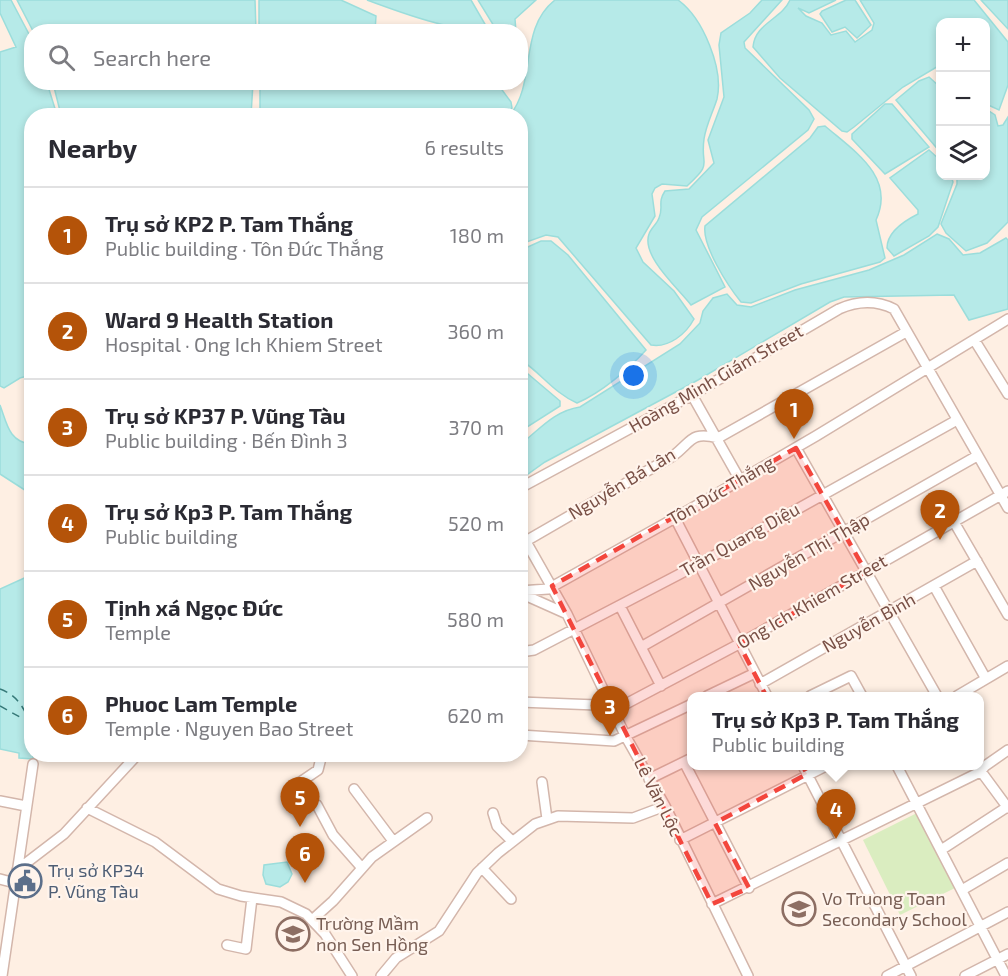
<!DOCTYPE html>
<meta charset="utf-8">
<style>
:root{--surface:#fff;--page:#f7f7f7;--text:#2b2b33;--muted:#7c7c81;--line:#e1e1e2;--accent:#b45309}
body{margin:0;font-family:"Exo 2",sans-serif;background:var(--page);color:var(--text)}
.controls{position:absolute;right:18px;top:18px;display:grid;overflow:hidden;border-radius:12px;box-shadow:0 3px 9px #0003}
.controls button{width:54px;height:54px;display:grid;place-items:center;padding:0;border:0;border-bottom:2px solid var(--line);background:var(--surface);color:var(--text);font:30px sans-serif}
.you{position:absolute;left:634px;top:376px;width:21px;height:21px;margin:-15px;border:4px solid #fff;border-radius:50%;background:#1a73e8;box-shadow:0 0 0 9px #1a73e833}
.badge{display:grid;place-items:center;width:39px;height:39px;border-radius:50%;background:var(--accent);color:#fff;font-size:20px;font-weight:700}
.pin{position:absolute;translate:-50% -50px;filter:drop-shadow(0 2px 3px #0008)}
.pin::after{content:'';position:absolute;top:32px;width:21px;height:18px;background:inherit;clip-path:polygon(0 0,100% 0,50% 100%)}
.popup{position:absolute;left:687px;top:692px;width:297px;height:78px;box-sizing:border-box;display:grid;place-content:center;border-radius:12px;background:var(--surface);filter:drop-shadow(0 2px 4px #0005);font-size:20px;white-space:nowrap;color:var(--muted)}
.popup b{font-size:22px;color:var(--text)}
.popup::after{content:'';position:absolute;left:50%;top:100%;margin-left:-12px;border:12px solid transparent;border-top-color:var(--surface)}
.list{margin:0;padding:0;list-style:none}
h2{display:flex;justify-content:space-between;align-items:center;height:78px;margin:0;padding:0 24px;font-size:26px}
h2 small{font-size:20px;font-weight:400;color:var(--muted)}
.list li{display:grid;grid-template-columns:39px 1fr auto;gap:18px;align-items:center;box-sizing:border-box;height:96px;padding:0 24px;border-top:2px solid var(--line)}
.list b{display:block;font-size:22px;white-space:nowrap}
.list p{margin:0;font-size:20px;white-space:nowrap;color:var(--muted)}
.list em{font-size:20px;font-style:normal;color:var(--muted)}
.icon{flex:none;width:33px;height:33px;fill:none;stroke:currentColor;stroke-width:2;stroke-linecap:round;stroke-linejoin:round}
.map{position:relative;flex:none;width:1008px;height:976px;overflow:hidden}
.search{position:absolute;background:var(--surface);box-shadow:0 3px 9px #0003;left:24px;top:24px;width:504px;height:66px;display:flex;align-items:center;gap:15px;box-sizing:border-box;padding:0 21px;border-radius:24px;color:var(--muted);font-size:22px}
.panel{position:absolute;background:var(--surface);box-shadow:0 3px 9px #0003;left:24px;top:108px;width:504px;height:654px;border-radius:24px}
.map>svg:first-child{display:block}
</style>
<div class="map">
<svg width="1008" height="976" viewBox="0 0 1008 976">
<rect width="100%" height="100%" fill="#feefe3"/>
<path fill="#daedc0" d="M917,813L955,888L900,915L863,840Z"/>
<path fill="#b6eae8" stroke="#9bdddb" stroke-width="1.5" d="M0,0H11L31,38L32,82L47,83L57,115L32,116L31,375L20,378L4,388L0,386V52L16,47L0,13Z
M17,0H255L256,31H33Z
M259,0H341L376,16L375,31H259Z
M367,0H471L489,31C454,32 402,13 367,0Z
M478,0H536L515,19L516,32L497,31Z
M555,0H678C703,18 724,69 717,99C713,112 706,125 704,139C700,168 714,161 687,186L662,184L655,188L652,194L655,216L636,248L643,262L674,291L694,319C686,334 669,348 651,345L558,237L546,235L521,244L520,116L510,115C537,82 518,29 555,0Z
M762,0H782L744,42L745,48L809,110L814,119L808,130L702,217L696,230L725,287L691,305C678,288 641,256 649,234C651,228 657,224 659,218C664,207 657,203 665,191L689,189L714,163L708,140L724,97L719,45L721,33L750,13Z
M790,0H836L809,13L798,8L806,16L822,23L831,35L846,31L855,42L872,30L874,23L860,0H974L1008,42V85L999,110L986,104V22H940V65L903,87L854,127L847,132L842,131L780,78L753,47C755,23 782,19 790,0Z
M846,0H855L871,25L857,38L845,27L832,32L820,14L822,11Z
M981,0H1008V29Z
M929,77L940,87V152L896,100L919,81Z
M53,83H253L251,115H61Z
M260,83H497L511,102L512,108L506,116L260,115Z
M885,104H892L929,147L885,174L852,139V134Z
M986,109L995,115L998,126L1003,125L1008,117V222L987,243L966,251L946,233L941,224L957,184V176H986Z
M825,126C854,151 896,177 876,220L885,258L880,262L801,284L751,303L741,302C728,286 702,246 705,226L810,138L818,127Z
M929,150L940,160V176H951L953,182L938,227L929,236L894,256L887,248C887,232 904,221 918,214V210L890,178Z
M937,234L949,239L963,255L980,253L1006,238L1008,240V309L969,320L954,295L844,297L830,302L698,380L545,462L521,479V444C540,429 554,411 580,407L680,344L700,323L703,311L713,298L727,294L737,305L751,307L795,290L869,270L904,255Z
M541,241H551L568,255L646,350C629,369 601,393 577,403C554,393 541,373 521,360V250Z
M521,368L560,401V406L521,431Z
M0,405C7,424 9,442 31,444V494L0,474Z
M31,575L33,759L19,758V753L0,749V589Z
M287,862L292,874L288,882L280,887L266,884L263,875L264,865Z"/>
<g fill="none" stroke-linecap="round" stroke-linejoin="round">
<path stroke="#367978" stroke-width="1.5" stroke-dasharray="8 6" stroke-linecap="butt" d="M0,689C20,696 28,714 32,733
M0,706L27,721L32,740"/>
<g stroke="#d3b6ab" stroke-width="12">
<path id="minor" d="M975,341L1008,394
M692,395L740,480
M796,448L937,696
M520,488L692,395L839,309C857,301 876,300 894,309L1008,508
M675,518L767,696
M954,522L1008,615
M520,531L567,614L626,737L665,806L748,976
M526,541L673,456C692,442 690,431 718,438L906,332
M934,586L986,679
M520,591L548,589L675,518L816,436L1008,319
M520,593L567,614
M620,606L661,686
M641,647L977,456
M520,652L534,650L699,564L957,420
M760,684L977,561
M707,696L755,673
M810,696L851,676L862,696
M957,696L1008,666
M520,702L622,706L739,644L1008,491
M520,735L614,741L692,704
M684,762L749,888
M803,766L911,976
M897,766L1006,976
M977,766L1008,808
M649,779L692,758
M542,782L547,819
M293,787L318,770L322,754
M354,789L393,841
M0,801L26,806
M317,805L333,835L362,868
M87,808L155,842L218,889L241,896L281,902L306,914L325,934L352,976
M493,813L497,826L512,841
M680,840L826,766
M941,850L1007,807
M482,868L511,899
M17,870L64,834L138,754
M0,879L15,883
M962,890L1008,863
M712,904L980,772L985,766L1008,750
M312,920L333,901L372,857L427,818
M227,945L246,949L252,898
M2,976L33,764
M381,976L396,958L439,931L477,873L498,853L535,824L558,816L633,818L665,806
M887,976L1008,912
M965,976L1008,954"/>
</g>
<use href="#minor" stroke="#fff" stroke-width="9"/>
</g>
<path fill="#f3463d" fill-opacity="0.2" stroke="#f3463d" stroke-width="4.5" stroke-dasharray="12 8" stroke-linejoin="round" d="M796,448L866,572L739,644L807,774L715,823L749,888L712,904L552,586Z"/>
<defs>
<g id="civic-ring" transform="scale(1.725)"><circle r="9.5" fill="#fff4ec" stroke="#5c6f8a" stroke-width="1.5"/><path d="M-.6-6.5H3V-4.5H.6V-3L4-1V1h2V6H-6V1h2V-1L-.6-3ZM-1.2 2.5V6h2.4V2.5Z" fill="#5c6f8a"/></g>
<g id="school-ring" transform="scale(1.725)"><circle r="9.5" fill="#fff4ec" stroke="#8d6e63" stroke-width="1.5"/><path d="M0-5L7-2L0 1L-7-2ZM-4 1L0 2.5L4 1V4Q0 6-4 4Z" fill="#8d6e63"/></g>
</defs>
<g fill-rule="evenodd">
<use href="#civic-ring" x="25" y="881"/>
<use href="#school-ring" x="799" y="909"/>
<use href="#school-ring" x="293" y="934"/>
</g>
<g text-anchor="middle" stroke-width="4.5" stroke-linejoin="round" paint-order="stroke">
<g font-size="18" fill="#795046" stroke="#fff4ec">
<text transform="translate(716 379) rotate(-30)" y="6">Hoàng Minh Giám Street</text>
<text transform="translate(622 484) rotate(-31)" y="6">Nguyễn Bá Lân</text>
<text transform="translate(721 491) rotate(-30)" y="6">Tôn Đức Thắng</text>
<text transform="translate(740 540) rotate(-29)" y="6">Trần Quang Diệu</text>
<text transform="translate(809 552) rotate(-30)" y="6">Nguyễn Thị Thập</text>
<text transform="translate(812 602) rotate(-30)" y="6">Ong Ich Khiem Street</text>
<text transform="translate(869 623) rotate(-29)" y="6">Nguyễn Bình</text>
<text transform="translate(658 797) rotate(63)" y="6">Lê Văn Lộc</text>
</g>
<g font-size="18" fill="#4e5e75" stroke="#fff4ec" text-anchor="start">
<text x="48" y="877">Trụ sở KP34<tspan x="48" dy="21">P. Vũng Tàu</tspan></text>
</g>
<g font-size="18" fill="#785e54" stroke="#fff4ec" text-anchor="start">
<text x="822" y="905">Vo Truong Toan<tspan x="822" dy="21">Secondary School</tspan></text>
<text x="316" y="930">Trường Mầm<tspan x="316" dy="21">non Sen Hồng</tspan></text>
</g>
</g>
</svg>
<div class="controls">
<button>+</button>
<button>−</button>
<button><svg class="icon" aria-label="layers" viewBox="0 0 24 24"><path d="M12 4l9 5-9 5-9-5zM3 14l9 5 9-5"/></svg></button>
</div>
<div class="you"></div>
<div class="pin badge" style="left:794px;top:439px">1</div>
<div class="pin badge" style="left:940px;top:540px">2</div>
<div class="pin badge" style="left:610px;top:736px">3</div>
<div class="pin badge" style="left:836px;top:839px">4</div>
<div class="popup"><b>Trụ sở Kp3 P. Tam Thắng</b>Public building</div>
<div class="pin badge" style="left:300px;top:827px">5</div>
<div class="pin badge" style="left:305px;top:883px">6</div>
<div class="search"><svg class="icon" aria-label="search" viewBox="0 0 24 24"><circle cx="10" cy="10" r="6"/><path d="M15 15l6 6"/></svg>Search here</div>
<section class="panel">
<h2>Nearby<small>6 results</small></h2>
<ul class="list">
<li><span class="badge">1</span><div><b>Trụ sở KP2 P. Tam Thắng</b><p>Public building · Tôn Đức Thắng</p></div><em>180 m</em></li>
<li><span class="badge">2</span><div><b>Ward 9 Health Station</b><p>Hospital · Ong Ich Khiem Street</p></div><em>360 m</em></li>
<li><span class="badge">3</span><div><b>Trụ sở KP37 P. Vũng Tàu</b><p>Public building · Bến Đình 3</p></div><em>370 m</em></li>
<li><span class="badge">4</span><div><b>Trụ sở Kp3 P. Tam Thắng</b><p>Public building</p></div><em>520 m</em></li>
<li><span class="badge">5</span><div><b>Tịnh xá Ngọc Đức</b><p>Temple</p></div><em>580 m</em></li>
<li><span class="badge">6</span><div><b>Phuoc Lam Temple</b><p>Temple · Nguyen Bao Street</p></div><em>620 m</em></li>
</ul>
</section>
</div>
